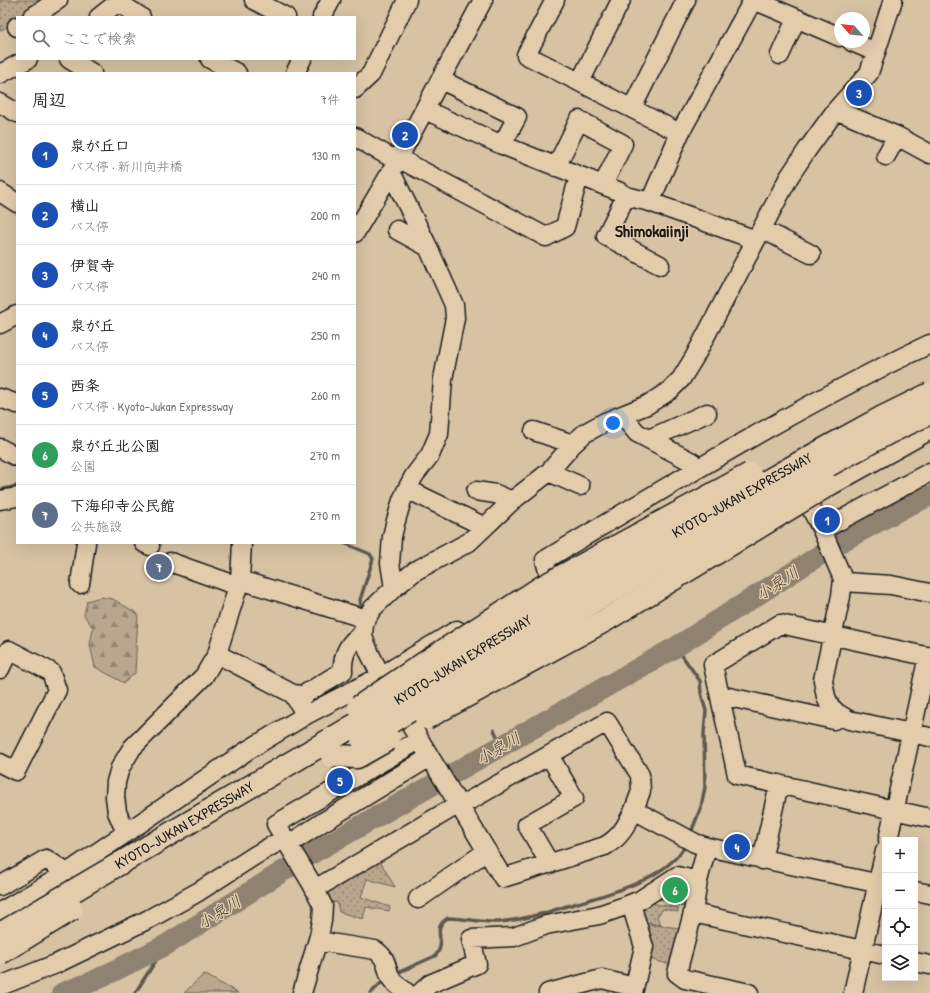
<!DOCTYPE html>
<html lang="ja">
<meta charset="utf-8">
<style>
:root{--surface:#fff;--page:#f2f2f2;--text:#222;--muted:#767676;--line:#e0e0e0;--accent:#d1495b}
body{margin:0;font-family:"Patrick Hand","Klee One",sans-serif;background:var(--page);color:var(--text)}
.controls{position:absolute;right:12px;bottom:12px;display:grid;overflow:hidden;border-radius:0px;box-shadow:0 4px 16px #0002}
.controls button{width:36px;height:36px;display:grid;place-items:center;padding:0;border:0;border-bottom:1px solid var(--line);background:var(--surface);color:var(--text);font:20px sans-serif}
.compass{position:absolute;left:834px;top:12px;width:36px;height:36px;border-radius:50%;background:var(--surface);box-shadow:0 4px 16px #0002;rotate:298deg}
.you{position:absolute;left:613px;top:423px;width:14px;height:14px;margin:-10px;border:3px solid #fff;border-radius:50%;background:#1a73e8;box-shadow:0 0 0 6px #1a73e833}
.badge{display:grid;place-items:center;width:26px;height:26px;border-radius:50%;background:var(--accent);color:#fff;font-size:13px;font-weight:700}
.pin{position:absolute;translate:-50% -50%;border:2px solid #fff;box-shadow:0 1px 4px #0006}
.list{margin:0;padding:0;list-style:none}
h2{display:flex;justify-content:space-between;align-items:center;height:52px;margin:0;padding:0 16px;font-size:17px}
h2 small{font-size:13px;font-weight:400;color:var(--muted)}
.list li{display:grid;grid-template-columns:26px 1fr auto;gap:12px;align-items:center;box-sizing:border-box;height:60px;padding:0 16px;border-top:1px solid var(--line)}
.list b{display:block;font-size:15px;white-space:nowrap}
.list p{margin:0;font-size:13px;white-space:nowrap;color:var(--muted)}
.list em{font-size:13px;font-style:normal;color:var(--muted)}
.icon{flex:none;width:22px;height:22px;fill:none;stroke:currentColor;stroke-width:2;stroke-linecap:round;stroke-linejoin:round}
.map{position:relative;flex:none;width:930px;height:993px;overflow:hidden}
.search{position:absolute;background:var(--surface);box-shadow:0 4px 16px #0002;left:16px;top:16px;width:340px;height:44px;display:flex;align-items:center;gap:10px;box-sizing:border-box;padding:0 14px;border-radius:0px;color:var(--muted);font-size:15px}
.panel{position:absolute;background:var(--surface);box-shadow:0 4px 16px #0002;left:16px;top:72px;width:340px;height:472px;border-radius:0px}
.map>svg:first-child{display:block}
</style>
<div class="map">
<svg width="930" height="993" viewBox="0 0 930 993">
<defs>
<pattern id="forest-firs" width="22" height="20" patternUnits="userSpaceOnUse"><rect width="22" height="20" fill="#b8a68d"/><path d="M5 1l3.5 6h-7zM16 11l3.5 6h-7z" fill="#958672"/></pattern>
<pattern id="park-dots" width="8" height="8" patternUnits="userSpaceOnUse"><rect width="8" height="8" fill="#b8a68d"/><path d="M2 2h.1M6 6h.1" fill="none" stroke="#958672" stroke-width="1.8" stroke-linecap="round"/></pattern>
</defs>
<rect width="100%" height="100%" fill="#d7c2a3"/>
<filter id="ink" filterUnits="userSpaceOnUse"><feTurbulence type="fractalNoise" baseFrequency=".025" numOctaves="2"/><feDisplacementMap in="SourceGraphic" scale="8" xChannelSelector="R" yChannelSelector="G"/><feConvolveMatrix kernelMatrix="1 2 1 2 8 2 1 2 1" color-interpolation-filters="sRGB"/></filter>
<g filter="url(#ink)">
<path fill="#b8a68d" stroke="#6a6154" d="M204,974L238,993H184Z"/>
<path fill="url(#forest-firs)" stroke="#6a6154" d="M100,597L113,599L138,614L135,673L124,683L95,667L90,645L93,628L84,615L87,601Z"/>
<path fill="url(#park-dots)" stroke="#6a6154" d="M0,0H50L25,17H17V21L0,31Z
M377,856L395,887L367,879L361,897L390,907L389,911L366,907L363,919L339,912L337,902L330,903L327,885Z
M676,882L689,883L684,907L671,904V901L652,898Z
M645,902L678,908V912L663,909L657,917L661,924L658,925L642,921L639,910Z
M641,923L679,928L671,965L646,958Z"/>
<g fill="none" stroke-linecap="round" stroke-linejoin="round">
<path stroke="#61594e" stroke-width="3.5" d="M0,490L17,486
M344,543L370,554L373,559L360,600L361,606
M676,647L700,681L701,693L706,711L704,733L705,787L701,807L690,835
M494,730L502,746
M395,974L435,956C449,942 429,929 448,918C465,918 482,923 499,922C522,920 543,914 564,907C601,896 667,881 686,844
M135,993L166,945
M371,993L385,979"/>
<path stroke="#8f8270" stroke-width="21" d="M62,993L94,981L166,945L304,858L676,647L837,544L907,506L930,496"/>
<g stroke="#1c1c1c" stroke-width="21">
<path id="minor" d="M254,0L286,17
M555,0L526,55L680,133L753,0
M754,0L840,37
M118,2L141,17
M32,17L58,0
M99,17L121,0
M322,17L331,0
M17,26V27
M852,42L876,52
M780,55L796,19
M69,59L92,73
M210,59L237,73
M295,73L302,59
M0,74L28,59
M441,80L517,117L502,145
M580,82L621,0
M355,89L371,74L407,0
M0,103L17,113
M632,108L686,0
M425,110L502,145L618,191L626,196L650,202L756,240
M836,110L897,136L930,154
M355,137L397,161
M886,156L897,136
M398,158L546,237L565,227L579,176
M556,167L579,120L623,144L603,185
M391,172L428,247L454,305L455,318L443,379L439,434L430,455L414,476L407,489L402,500L395,524L392,537L390,563L394,588
M0,192L17,203
M626,196L606,236L660,265
M650,202L680,133
M762,229L811,254
M397,230L428,247
M355,233L391,172L483,0
M0,324L17,315
M0,398L17,404
M622,415L637,433L692,462L696,470
M534,431L573,444
M649,439L707,413
M0,448L17,457
M549,472L580,486
M800,487L822,530L843,579L841,596L823,680L826,697L830,706L837,713L849,720L930,737
M407,489L485,527
M476,491L496,494L512,501
M0,500L17,497
M822,530L930,472
M144,543L150,546
M170,562L238,586
M550,579L545,560C671,485 797,406 930,344
M240,580L366,619
M844,582L891,585L930,593
M80,584L86,543
M217,654L293,694L306,715
M930,657L780,624L713,665L737,775L930,818
M0,669L9,650L51,672L57,690L16,771L0,763
M293,694L300,695L305,694L343,671C342,655 349,641 363,634
M720,695L834,720L841,716
M549,755L574,798L527,825L550,864
M460,806L607,722L640,775L641,791L634,810
M126,833L117,812L115,797L116,782L120,768L132,748L204,676L217,654L240,580L242,543
M888,840L928,656
M289,844L323,822L430,757
M707,847L698,881L693,913L677,973L685,979L749,993
M762,860L779,784
M885,885L707,847L695,843L634,810C626,826 621,837 605,846L503,878L381,676L370,654L363,637L364,623L372,609L394,588L415,571L469,542L512,501L549,472L573,444L585,433L605,422L647,405L669,391L681,379L694,358L789,177L807,150L836,110L869,73L893,0
M0,886L46,859L67,873
M315,889L459,804
M915,891L930,894
M418,899L487,851
M631,904L644,947L633,993
M0,912L67,873L248,750L306,715L381,676L457,630
M693,913L885,955
M318,941L375,950C389,959 385,969 392,980C396,985 403,989 407,993
M915,962L930,965
M0,986L56,964L149,919L198,892L254,856L278,842
M302,993L319,936L322,921L323,906L312,884L276,824L419,740
M420,993L430,984L477,964L471,939L514,937L546,925L599,915L625,906L640,900L677,876L698,881
M548,993L602,979L634,987
M853,993L885,851"/>
</g>
<g stroke="#1c1c1c" stroke-width="25">
<path id="highway" d="M828,485L930,428"/>
</g>
<use href="#minor" stroke="#e3ccac" stroke-width="18"/>
<use href="#highway" stroke="#e3ccac" stroke-width="22"/>
<g stroke="#1c1c1c" stroke-width="25" stroke-linecap="butt">
<g id="highway-bridge">
<path d="M359,707L429,660L542,587L750,474"/>
<path d="M426,718L604,621L828,485"/>
<path d="M362,739L768,498L888,433L930,413"/>
<path d="M332,756L357,757L389,739"/>
<path id="s1" d="M0,934L411,692L601,575L810,457L883,417L930,394"/>
<path d="M0,953L72,909"/>
</g>
</g>
<use href="#highway-bridge" stroke="#e3ccac" stroke-width="22"/>
</g>
</g>
<g text-anchor="middle" stroke-width="3" stroke-linejoin="round" paint-order="stroke">
<g font-size="15" fill="#1c1c1c" stroke="#e3ccac">
<text dy="5" stroke="none"><textPath href="#s1" startOffset="862">KYOTO-JUKAN EXPRESSWAY</textPath></text>
<text dy="5" stroke="none"><textPath href="#s1" startOffset="538">KYOTO-JUKAN EXPRESSWAY</textPath></text>
<text dy="5" stroke="none"><textPath href="#s1" startOffset="214">KYOTO-JUKAN EXPRESSWAY</textPath></text>
</g>
<g font-size="16" font-style="italic" fill="#444039" stroke="#e3ccac">
<text transform="translate(777 583) rotate(-33)" y="6">小泉川</text>
<text transform="translate(498 748) rotate(-30)" y="6">小泉川</text>
<text transform="translate(219 912) rotate(-32)" y="6">小泉川</text>
</g>
<g font-size="17" font-weight="bold" fill="#1c1c1c" stroke="#e3ccac">
<text x="652" y="237">Shimokaiinji</text>
</g>
</g>
</svg>
<div class="controls">
<button>+</button>
<button>−</button>
<button><svg class="icon" aria-label="locate" viewBox="0 0 24 24"><circle cx="12" cy="12" r="6"/><path d="M12 2v4M12 18v4M2 12h4M18 12h4"/></svg></button>
<button><svg class="icon" aria-label="layers" viewBox="0 0 24 24"><path d="M12 4l9 5-9 5-9-5zM3 14l9 5 9-5"/></svg></button>
</div>
<svg class="compass" viewBox="-18 -18 36 36"><path d="M0-13l5 13h-10z" fill="#e53935"/><path d="M0 13l5-13h-10z" fill="#767676"/></svg>
<div class="you"></div>
<div class="pin badge" style="left:827px;top:520px;background:#1a4fb4">1</div>
<div class="pin badge" style="left:405px;top:135px;background:#1a4fb4">2</div>
<div class="pin badge" style="left:859px;top:93px;background:#1a4fb4">3</div>
<div class="pin badge" style="left:737px;top:847px;background:#1a4fb4">4</div>
<div class="pin badge" style="left:340px;top:781px;background:#1a4fb4">5</div>
<div class="pin badge" style="left:675px;top:890px;background:#2e9e5b">6</div>
<div class="pin badge" style="left:159px;top:567px;background:#5c6f8a">7</div>
<div class="search"><svg class="icon" aria-label="search" viewBox="0 0 24 24"><circle cx="10" cy="10" r="6"/><path d="M15 15l6 6"/></svg>ここで検索</div>
<section class="panel">
<h2>周辺<small>7件</small></h2>
<ul class="list">
<li><span class="badge" style="background:#1a4fb4">1</span><div><b>泉が丘口</b><p>バス停 · 新川向井橋</p></div><em>130 m</em></li>
<li><span class="badge" style="background:#1a4fb4">2</span><div><b>横山</b><p>バス停</p></div><em>200 m</em></li>
<li><span class="badge" style="background:#1a4fb4">3</span><div><b>伊賀寺</b><p>バス停</p></div><em>240 m</em></li>
<li><span class="badge" style="background:#1a4fb4">4</span><div><b>泉が丘</b><p>バス停</p></div><em>250 m</em></li>
<li><span class="badge" style="background:#1a4fb4">5</span><div><b>西条</b><p>バス停 · Kyoto-Jukan Expressway</p></div><em>260 m</em></li>
<li><span class="badge" style="background:#2e9e5b">6</span><div><b>泉が丘北公園</b><p>公園</p></div><em>270 m</em></li>
<li><span class="badge" style="background:#5c6f8a">7</span><div><b>下海印寺公民館</b><p>公共施設</p></div><em>270 m</em></li>
</ul>
</section>
</div>
